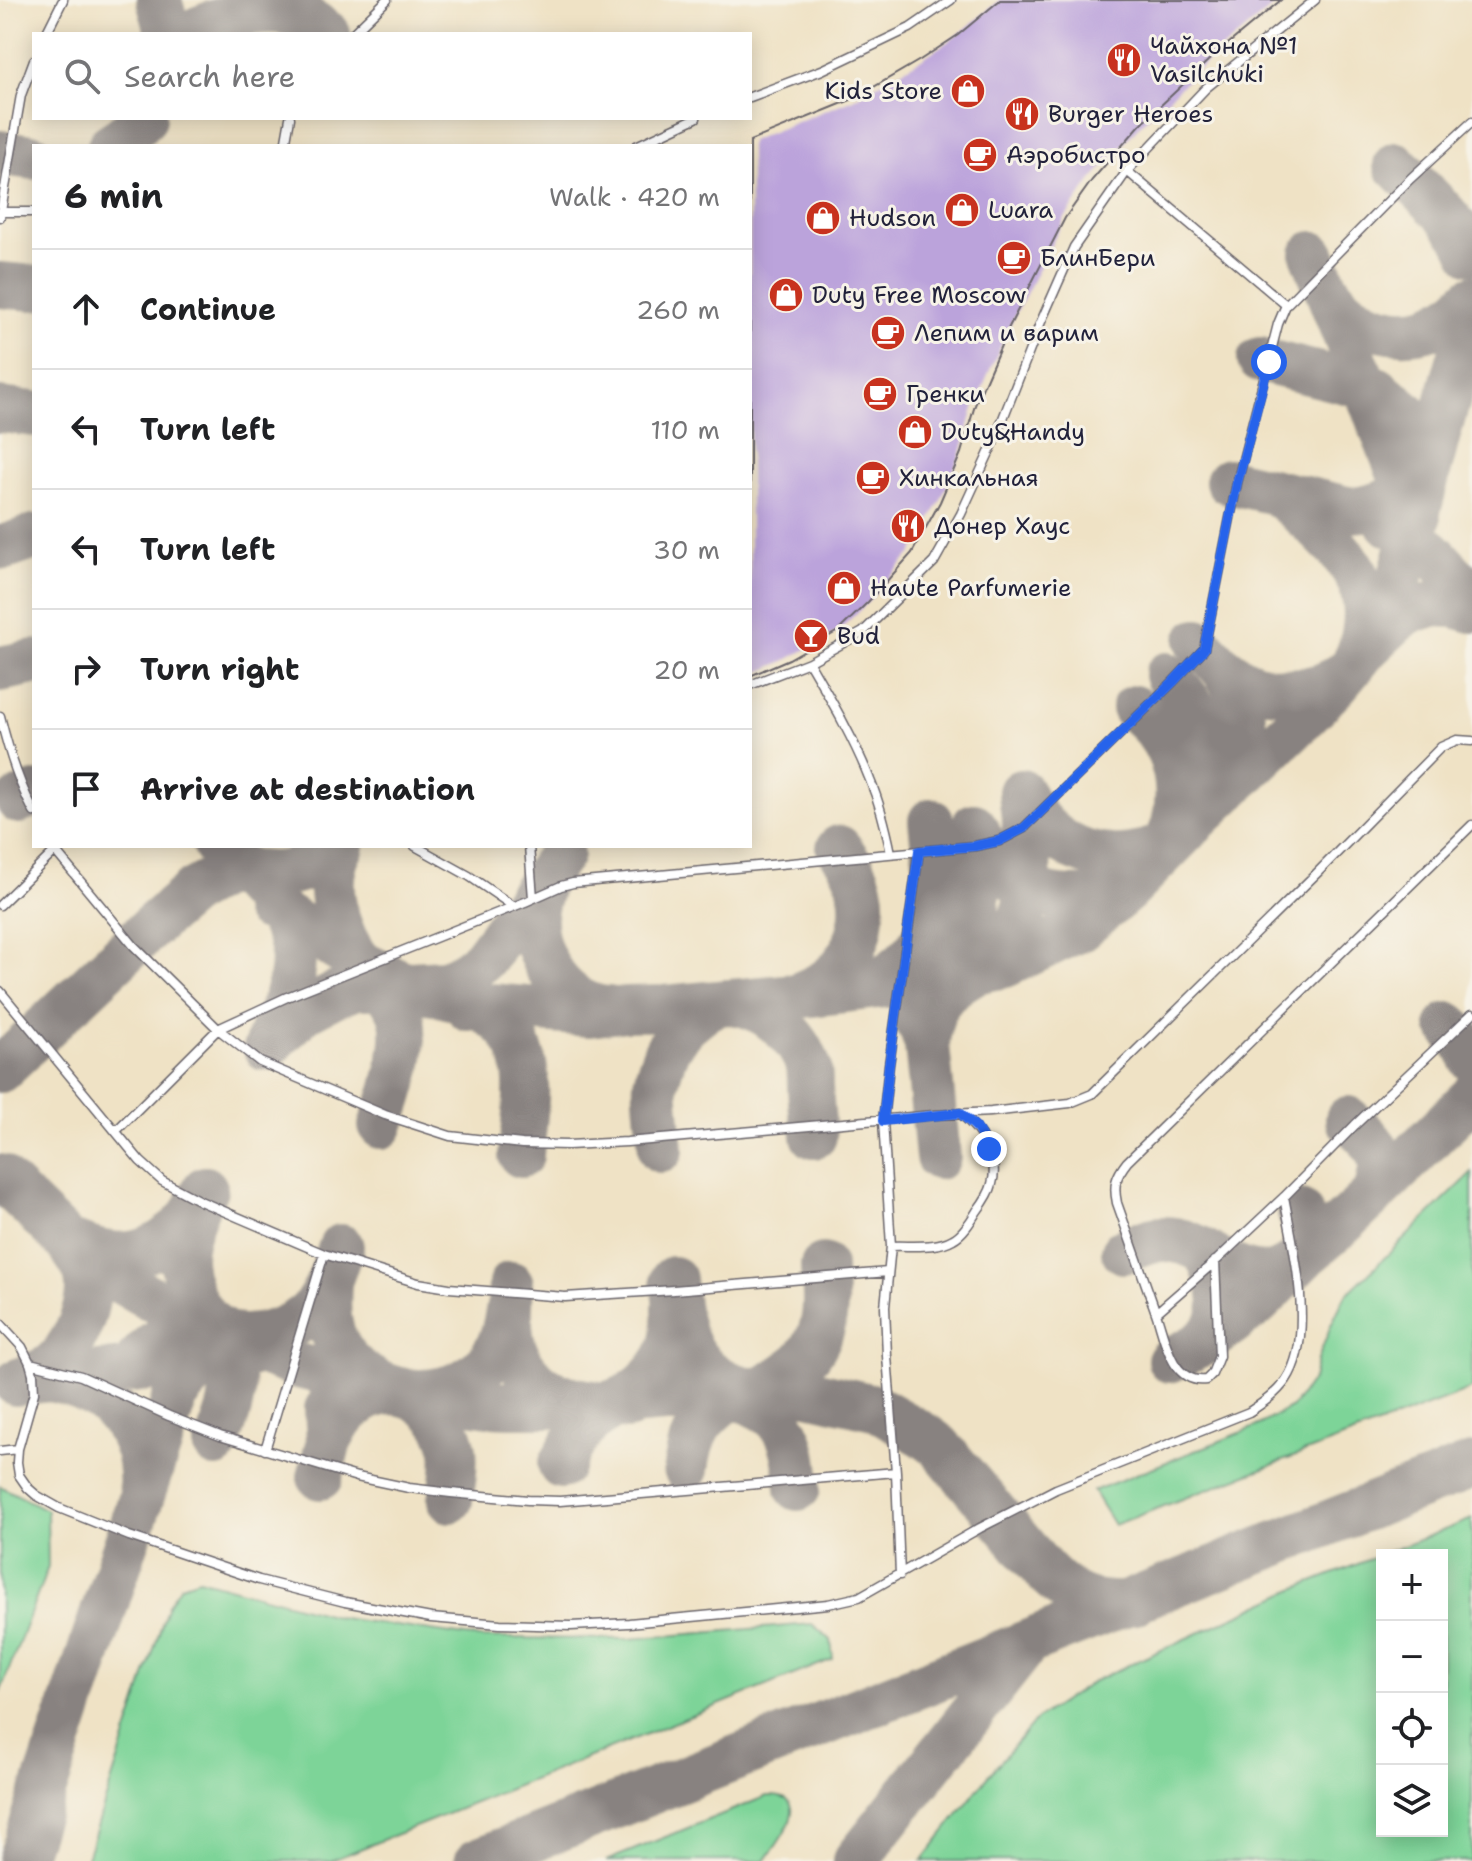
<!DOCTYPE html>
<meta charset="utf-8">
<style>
:root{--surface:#fff;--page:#f6f6f6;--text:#202124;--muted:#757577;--line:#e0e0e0}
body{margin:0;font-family:"Shantell Sans",sans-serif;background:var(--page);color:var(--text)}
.controls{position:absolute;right:24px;bottom:24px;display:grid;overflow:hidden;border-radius:0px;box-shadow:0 4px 20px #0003}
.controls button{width:72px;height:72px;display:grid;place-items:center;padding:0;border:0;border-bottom:2px solid var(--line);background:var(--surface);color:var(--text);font:40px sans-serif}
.stop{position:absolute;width:24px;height:24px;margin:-18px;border:6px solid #2563eb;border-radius:50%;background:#fff}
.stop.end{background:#2563eb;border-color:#fff;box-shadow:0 2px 8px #0008}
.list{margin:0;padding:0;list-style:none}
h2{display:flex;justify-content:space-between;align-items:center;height:104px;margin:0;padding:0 32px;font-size:34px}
h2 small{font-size:26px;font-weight:400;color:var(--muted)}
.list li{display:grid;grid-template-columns:52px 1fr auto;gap:24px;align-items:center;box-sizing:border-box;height:120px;padding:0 32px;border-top:2px solid var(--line)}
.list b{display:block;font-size:30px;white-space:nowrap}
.list em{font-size:26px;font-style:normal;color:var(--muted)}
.icon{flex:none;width:44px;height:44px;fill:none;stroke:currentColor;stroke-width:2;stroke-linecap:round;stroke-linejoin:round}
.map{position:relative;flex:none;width:1472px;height:1861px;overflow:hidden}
.search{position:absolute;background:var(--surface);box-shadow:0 4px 20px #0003;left:32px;top:32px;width:720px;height:88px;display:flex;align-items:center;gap:20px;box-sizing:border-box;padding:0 28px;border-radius:0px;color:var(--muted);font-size:30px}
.panel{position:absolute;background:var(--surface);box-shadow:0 4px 20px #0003;left:32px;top:144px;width:720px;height:704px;border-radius:0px}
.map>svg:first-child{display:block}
</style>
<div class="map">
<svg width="1472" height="1861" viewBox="0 0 1472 1861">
<rect width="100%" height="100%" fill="#f7f3e8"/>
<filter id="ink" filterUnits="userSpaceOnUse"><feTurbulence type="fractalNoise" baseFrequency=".0125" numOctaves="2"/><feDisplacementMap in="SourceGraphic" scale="16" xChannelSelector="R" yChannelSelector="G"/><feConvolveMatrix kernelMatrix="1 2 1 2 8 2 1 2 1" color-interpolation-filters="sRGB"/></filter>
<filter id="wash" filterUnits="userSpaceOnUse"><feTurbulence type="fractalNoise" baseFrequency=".006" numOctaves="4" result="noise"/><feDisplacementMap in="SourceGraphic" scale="32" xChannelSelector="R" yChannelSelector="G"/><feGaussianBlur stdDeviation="1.8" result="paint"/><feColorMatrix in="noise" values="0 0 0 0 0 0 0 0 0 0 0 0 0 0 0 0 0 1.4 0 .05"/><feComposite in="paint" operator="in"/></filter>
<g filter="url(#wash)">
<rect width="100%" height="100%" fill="#efe2c5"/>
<path fill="#7dd498" stroke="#507b6a" stroke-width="2" fill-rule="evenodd" d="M1472,1173V1389L1114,1525L1093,1491L1253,1428L1292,1407L1313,1379L1317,1362L1331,1325L1345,1296Z
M0,1486L47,1510L48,1567L0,1693Z
M1472,1519V1861H922L989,1775L1037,1719L1094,1681L1292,1590ZM1442,1555V1831H1382V1555Z
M199,1579L342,1618L479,1638L628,1639L812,1624L831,1640L833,1659L330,1861H86L168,1605L181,1585Z
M767,1796C818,1794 778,1843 765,1861H606Z"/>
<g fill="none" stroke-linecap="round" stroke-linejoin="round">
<path stroke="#888280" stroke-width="46" d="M159,0L166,24L167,34
M198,29C230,16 267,3 302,16C311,20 319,28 328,34
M110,146L122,138L144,118
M0,153L34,157
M1396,165C1422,192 1455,218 1472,252
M1313,254L1418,520
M0,285L34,288
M1328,290C1354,328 1407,345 1448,318C1457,313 1464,305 1472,298
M0,410L34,414
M1228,481L1351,510C1385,508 1403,494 1428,473L1425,443L1420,431L1404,411L1377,389L1260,360
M1388,523C1403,530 1418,541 1430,551C1445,564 1454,581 1472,590
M6,547L34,537
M1380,635L1392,610L1438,434L1472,316
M1198,641C1208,654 1222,664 1230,679C1250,715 1248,757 1225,791
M1220,665C1228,671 1236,678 1246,682C1276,695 1319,695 1346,672C1356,664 1362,647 1364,634C1368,615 1366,592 1356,574C1341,547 1303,514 1279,495
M0,669L34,662
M1167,675C1206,718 1223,750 1202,809
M1134,708C1141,716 1150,723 1156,731C1183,765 1184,816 1162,852
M1021,792C1048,853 1116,877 1174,839
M19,801L34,794
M974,826C1008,895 1052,911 1126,891
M215,846L274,909L360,963L405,984L478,1005L590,1014L625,1009L664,1008L796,996L943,978L1005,965L1080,929L1126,891L1200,816L1292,729L1336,685L1367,648L1399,618L1413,610L1432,604L1454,605L1472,610
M342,846C320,881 337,936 362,966C375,980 393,994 400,1013C411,1041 391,1100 381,1126
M229,862C266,884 311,874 341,846
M543,880C539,892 535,904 534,916C532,958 565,1007 609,1009
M266,908L274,909C278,916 284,924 287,931C303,969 283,1007 268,1041
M917,980L938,967L956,950L976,921L977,875L974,829
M871,986C948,941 939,899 931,821
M799,995C810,990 823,985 832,977C862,950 871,904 853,869C849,861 844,855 839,848
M468,1008L478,1005C486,1011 495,1017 503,1024C538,1057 524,1113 521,1155
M914,1017L922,1030L927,1045L938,1157
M1449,1025L1468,1048L1472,1059
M927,1045C928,1030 930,1015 938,1003C947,988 961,980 976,971C1001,955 1019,932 1026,903C1033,876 1024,822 1021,792
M266,1048L304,1011L334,995L357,987L444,982C460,977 470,970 483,959L561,854
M0,1070L151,927L193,891L222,875L240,872L258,873
M1348,1119C1362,1132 1380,1145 1381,1166C1381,1174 1378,1183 1377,1191
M661,1150C660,1133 654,1098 656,1083C658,1074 662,1062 665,1054C674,1033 705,1001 729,1002C764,1003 800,1036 809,1069C810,1075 810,1082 810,1087C811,1104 813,1120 814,1136
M0,1177L66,1241L120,1281L210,1331L225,1334L263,1353L298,1366L399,1391L489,1404L511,1405L618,1404L758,1392L804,1391L874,1407L924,1435L939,1446C964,1476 989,1505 1014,1535C1033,1557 1053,1586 1081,1598C1098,1605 1117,1605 1135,1602
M205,1189C196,1207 187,1226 184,1247C179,1277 196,1316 223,1332C245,1345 291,1330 309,1313C327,1294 333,1271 341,1247
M77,1245C127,1265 160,1254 193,1214
M1124,1251C1149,1240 1162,1234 1189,1244C1194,1246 1202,1249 1205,1253C1211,1258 1215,1273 1218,1281C1222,1294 1224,1310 1218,1323C1209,1343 1188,1351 1170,1360
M1206,1253C1226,1264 1252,1280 1276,1273C1292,1268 1313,1249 1326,1238C1378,1194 1423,1144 1472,1097
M673,1279C677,1323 683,1363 728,1383C738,1387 749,1389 758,1392C796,1371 824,1352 825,1305C826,1292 823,1279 823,1266
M329,1284C328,1303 327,1322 335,1340C363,1403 463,1412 497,1349C504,1336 506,1321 509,1307
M511,1284C510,1310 506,1340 521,1363C537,1389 558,1398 587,1402C593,1403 600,1405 606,1404C634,1399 659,1375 670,1350C676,1337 675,1322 675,1307
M1204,1343L1256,1305L1305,1256L1306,1232L1300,1213
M131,1370C152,1338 172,1330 210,1331C243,1375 235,1397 216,1445
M55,1380C94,1389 124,1409 137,1449C142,1463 141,1478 142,1492
M19,1381C29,1376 39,1373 48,1368C73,1352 95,1301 86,1273C82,1261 74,1251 66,1241
M16,1383L159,1367
M329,1441C333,1434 337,1426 342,1419C365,1391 400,1382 429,1407C441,1417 451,1434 454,1450C456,1465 453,1484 450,1500
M561,1466C575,1436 587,1419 618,1404L627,1407
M686,1469C691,1430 701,1418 732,1395C785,1413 795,1433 798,1488
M320,1477L329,1441L327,1409
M20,1861L175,1397C202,1362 218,1352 263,1353
M477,1861L1472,1466
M855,1861L1027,1644"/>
</g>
<g id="blocks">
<path fill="#bba3db" d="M1000,0H1281L1211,58L1140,125L1092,180L1065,218L1009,327L975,405L961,453L940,502L912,553L868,602L838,631L789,659L750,676V141L853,99L920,60L958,35Z"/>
</g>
</g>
<g filter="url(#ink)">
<use href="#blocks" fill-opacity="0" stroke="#6a656b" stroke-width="2"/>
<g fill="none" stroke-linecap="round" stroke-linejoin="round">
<g stroke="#6a656b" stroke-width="11">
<path id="service" d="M46,34L63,0
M352,34L387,0
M750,97L822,70L910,28L951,0
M285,146L290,118
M636,146L696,118
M1127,171L1286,305
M1,212H34
M0,217L21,95L34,60
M809,662C831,700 854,739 870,780C880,804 886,828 891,853
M750,685L809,662L863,632L934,562L961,514L993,444L1040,324L1074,247L1127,171L1206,88L1315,0
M0,716C8,749 18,782 34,812
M1472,825L1127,1162C1116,1176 1113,1185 1117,1203L1156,1313L1218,1259L1284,1197L1355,1125L1472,1014
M51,846L134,946L218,1029L260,1062L385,1115L450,1136L522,1144L568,1145L627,1142L934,1115L991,1112L1070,1103L1092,1094L1318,872L1441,747L1457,740L1472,741
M415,846L469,876L513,906
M529,846L533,898
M0,905L54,852
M0,991L140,1161L162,1181L200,1201L324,1254L418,1283L449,1288L565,1297L674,1290L888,1272
M116,1131L218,1029L287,997L525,902L561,886L573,883L975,846L999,841L1024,828L1173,682L1204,649L1237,483L1278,324L1286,305L1410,179L1472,122
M891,1246C910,1245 936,1249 953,1239C963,1234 971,1221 977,1211C983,1203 990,1193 992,1184C1000,1156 980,1130 960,1113
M1156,1313C1165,1338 1171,1384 1206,1380L1212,1374L1219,1356L1215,1261
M0,1323L22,1347L30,1363L33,1374L34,1393L18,1449L17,1462L19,1475L28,1488L36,1495L59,1508L129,1536L259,1580L345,1602L431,1618L500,1624L571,1626L629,1623L828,1604L859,1597L980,1528L1056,1489L1249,1412C1263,1403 1276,1394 1286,1380C1316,1336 1293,1246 1284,1197
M30,1363L81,1376L169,1416L220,1436L357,1477L409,1488L451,1493L528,1500L560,1501L896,1472
M265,1450L324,1254
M0,1451L18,1449
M900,1575L896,1472L887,1356L885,1307L891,1246L883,1121L889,1065L919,851"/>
</g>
<use href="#service" stroke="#fff" stroke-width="8"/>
</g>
</g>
<g fill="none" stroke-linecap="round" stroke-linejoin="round" filter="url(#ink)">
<path stroke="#2563eb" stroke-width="10" d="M989,1149L976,1127L960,1113L883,1121L889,1065L919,851L975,846L999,841L1024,828L1173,682L1204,649L1237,483L1269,362"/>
</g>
<defs>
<g id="restaurant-disc" transform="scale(1.8)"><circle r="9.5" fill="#c8321e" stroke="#f7f3e8"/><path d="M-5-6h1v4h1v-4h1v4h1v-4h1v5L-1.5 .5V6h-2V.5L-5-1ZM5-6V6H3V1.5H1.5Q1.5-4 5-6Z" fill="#fff"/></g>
<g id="shop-disc" transform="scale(1.8)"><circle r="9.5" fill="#c8321e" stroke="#f7f3e8"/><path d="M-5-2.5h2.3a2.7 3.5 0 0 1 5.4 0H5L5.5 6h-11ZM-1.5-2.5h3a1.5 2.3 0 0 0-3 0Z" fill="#fff"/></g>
<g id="cafe-disc" transform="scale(1.8)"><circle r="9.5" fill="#c8321e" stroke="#f7f3e8"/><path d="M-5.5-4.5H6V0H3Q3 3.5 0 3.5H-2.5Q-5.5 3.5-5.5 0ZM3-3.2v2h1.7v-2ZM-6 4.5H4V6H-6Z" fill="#fff"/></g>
<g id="bar-disc" transform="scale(1.8)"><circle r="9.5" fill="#c8321e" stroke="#f7f3e8"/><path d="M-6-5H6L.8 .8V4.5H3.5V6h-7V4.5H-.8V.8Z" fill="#fff"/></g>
</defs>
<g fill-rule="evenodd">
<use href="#restaurant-disc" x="1124" y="60"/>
<use href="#shop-disc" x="968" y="91"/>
<use href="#restaurant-disc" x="1022" y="114"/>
<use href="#cafe-disc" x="980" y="155"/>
<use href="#shop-disc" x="962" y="210"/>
<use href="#shop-disc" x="823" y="218"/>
<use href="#cafe-disc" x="1014" y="258"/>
<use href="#shop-disc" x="786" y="295"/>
<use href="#cafe-disc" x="888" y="333"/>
<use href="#cafe-disc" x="880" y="394"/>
<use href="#shop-disc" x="915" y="432"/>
<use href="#cafe-disc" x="873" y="478"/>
<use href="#restaurant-disc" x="908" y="526"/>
<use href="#shop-disc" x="844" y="588"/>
<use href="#bar-disc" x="811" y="636"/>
</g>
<g text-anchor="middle" stroke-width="6" stroke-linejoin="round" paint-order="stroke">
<g font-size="24" fill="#22223b" stroke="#f7f3e8" text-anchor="start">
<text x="1150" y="54">Чайхона №1<tspan x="1150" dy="28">Vasilchuki</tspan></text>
<text x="942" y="99" text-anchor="end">Kids Store</text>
<text x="1048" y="122">Burger Heroes</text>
<text x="1006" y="163">Аэробистро</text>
<text x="988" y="218">Luara</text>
<text x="849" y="226">Hudson</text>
<text x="1040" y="266">БлинБери</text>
<text x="812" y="303">Duty Free Moscow</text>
<text x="914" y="341">Лепим и варим</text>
<text x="906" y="402">Гренки</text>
<text x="941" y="440">Duty&amp;Handy</text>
<text x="899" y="486">Хинкальная</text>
<text x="934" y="534">Донер Хаус</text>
<text x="870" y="596">Haute Parfumerie</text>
<text x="837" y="644">Bud</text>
</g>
</g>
</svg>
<div class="controls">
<button>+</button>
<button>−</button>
<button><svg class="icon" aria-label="locate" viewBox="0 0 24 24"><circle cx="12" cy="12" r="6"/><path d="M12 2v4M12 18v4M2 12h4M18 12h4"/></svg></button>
<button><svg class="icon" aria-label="layers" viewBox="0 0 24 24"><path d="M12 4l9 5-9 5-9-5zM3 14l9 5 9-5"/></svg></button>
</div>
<div class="stop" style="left:1269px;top:362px"></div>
<div class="stop end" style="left:989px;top:1149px"></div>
<div class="search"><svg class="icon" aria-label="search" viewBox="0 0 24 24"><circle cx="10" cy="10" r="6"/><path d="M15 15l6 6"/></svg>Search here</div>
<section class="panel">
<h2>6 min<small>Walk · 420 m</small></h2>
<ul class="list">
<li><svg class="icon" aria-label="ahead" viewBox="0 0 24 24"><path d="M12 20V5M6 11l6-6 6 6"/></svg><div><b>Continue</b></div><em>260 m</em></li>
<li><svg class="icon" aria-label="left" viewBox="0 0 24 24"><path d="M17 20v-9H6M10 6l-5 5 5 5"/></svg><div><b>Turn left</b></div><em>110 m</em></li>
<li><svg class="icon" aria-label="left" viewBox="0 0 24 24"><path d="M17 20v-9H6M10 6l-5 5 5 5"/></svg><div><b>Turn left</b></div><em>30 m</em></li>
<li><svg class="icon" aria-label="right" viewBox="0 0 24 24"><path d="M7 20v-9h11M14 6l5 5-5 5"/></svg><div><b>Turn right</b></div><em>20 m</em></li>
<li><svg class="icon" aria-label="arrive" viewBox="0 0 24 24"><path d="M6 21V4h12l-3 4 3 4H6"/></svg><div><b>Arrive at destination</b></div></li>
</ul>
</section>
</div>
